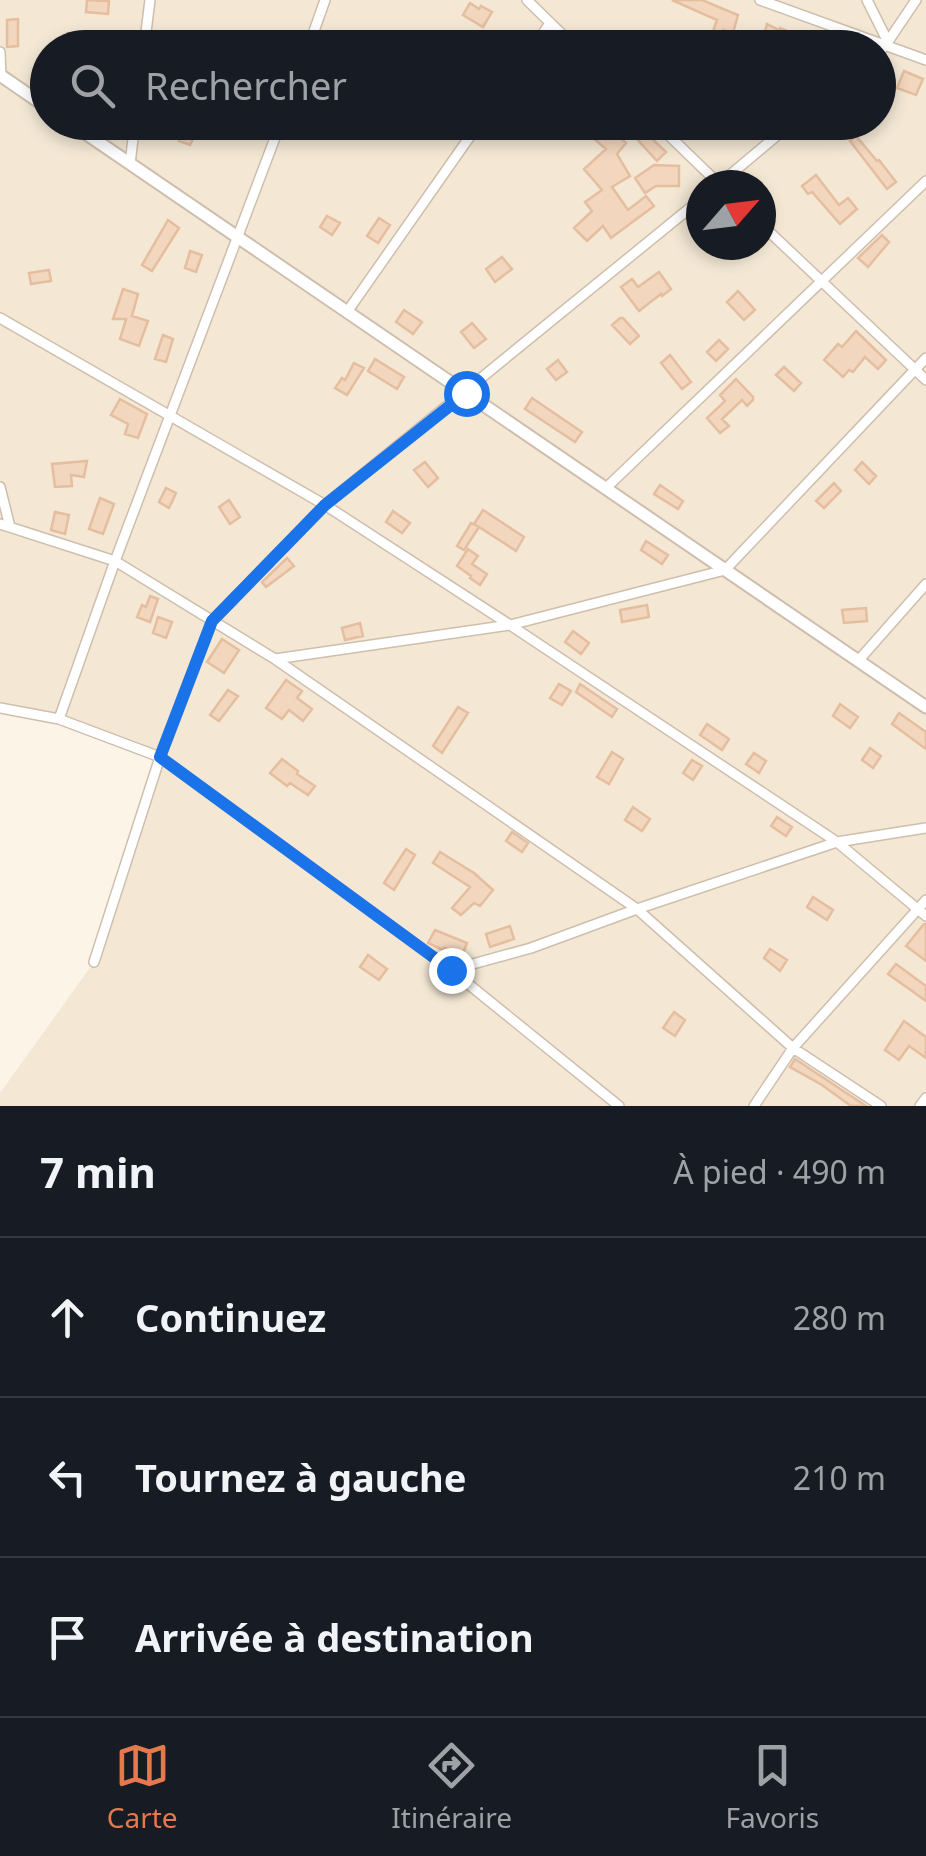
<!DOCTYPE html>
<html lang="fr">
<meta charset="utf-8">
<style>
:root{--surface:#171b24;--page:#20242c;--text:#f1f3f6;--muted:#9ea1a6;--line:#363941;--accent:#e5794d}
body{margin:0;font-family:"Noto Sans",sans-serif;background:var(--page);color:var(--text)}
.compass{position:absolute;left:686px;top:170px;width:90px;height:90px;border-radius:50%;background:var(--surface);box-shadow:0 5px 15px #0003;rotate:62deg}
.stop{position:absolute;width:30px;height:30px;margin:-22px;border:8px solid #1a73e8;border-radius:50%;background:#fff}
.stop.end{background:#1a73e8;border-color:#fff;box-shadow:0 2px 10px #0008}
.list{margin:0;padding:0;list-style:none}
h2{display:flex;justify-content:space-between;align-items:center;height:130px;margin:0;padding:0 40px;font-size:42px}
h2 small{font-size:32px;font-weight:400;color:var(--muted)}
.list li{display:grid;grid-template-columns:65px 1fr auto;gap:30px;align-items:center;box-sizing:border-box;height:160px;padding:0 40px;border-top:2px solid var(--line)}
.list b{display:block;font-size:38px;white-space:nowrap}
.list em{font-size:32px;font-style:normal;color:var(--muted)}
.icon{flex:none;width:55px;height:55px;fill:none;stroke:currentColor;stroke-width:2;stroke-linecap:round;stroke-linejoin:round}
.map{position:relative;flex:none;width:926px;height:1106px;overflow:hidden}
.search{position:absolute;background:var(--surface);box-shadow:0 5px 15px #0003;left:30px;right:30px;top:30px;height:110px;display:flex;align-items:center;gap:25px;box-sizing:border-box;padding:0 35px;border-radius:55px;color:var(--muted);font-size:38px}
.sheet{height:610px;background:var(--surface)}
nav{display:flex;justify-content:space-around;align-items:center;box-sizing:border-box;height:140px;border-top:2px solid var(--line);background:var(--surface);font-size:28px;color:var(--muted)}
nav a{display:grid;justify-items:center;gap:5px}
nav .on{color:var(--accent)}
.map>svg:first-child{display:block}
</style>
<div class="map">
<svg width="926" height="1106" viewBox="0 0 926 1106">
<rect width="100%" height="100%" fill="#fcf5e7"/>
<path fill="#f4e8d5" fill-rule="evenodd" d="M0,0H926V1106H0V1093L94,962L159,757L59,719L0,708ZM48,48H878V122H48ZM701,185H761V245H701Z"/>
<path fill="#f2d6be" stroke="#e4be9f" stroke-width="2.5" d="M87,0L109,1L108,14L86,12Z
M672,0H702L738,15L733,33L723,30L718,46L709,43L717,20Z
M470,3L479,9L481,6L492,12L483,27L463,15Z
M18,19V46L7,47V20Z
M767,24L779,30L780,28L831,48H760Z
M904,71L923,79L916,95L897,88Z
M187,122H201L190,145L179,141Z
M592,122H602L626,143L617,154L630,176L612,187L628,210L646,196L654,206L611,238L603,226L587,241L574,228L592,211L585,202L602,190L584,169L606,149L585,131Z
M643,130L666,152L657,161L636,138Z
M856,136L877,161L879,160L896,182L887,189L850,141Z
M654,165L679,166V186H656L645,193L635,178Z
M816,175L839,205L848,198L857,209L840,224L812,192L808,194L802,186Z
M327,216L340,223L332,235L320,227Z
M379,218L390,225L378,243L367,236Z
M168,220L179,228L152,271L142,265Z
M882,235L889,242L868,267L858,258Z
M190,251L202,255L196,272L185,268Z
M502,257L512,269L495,282L486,269Z
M49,270L51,281L31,284L29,273Z
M659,272L671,289L662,296L661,294L639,311L621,287L632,279L638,287Z
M123,289L138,294L132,316L148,321L139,346L120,339L126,319H113Z
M738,291L755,310L744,320L727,302Z
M404,310L422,322L413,334L396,322Z
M620,318H623L639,336L630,344L612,325Z
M472,323L486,339L474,348L461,332Z
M856,331L886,360L878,369L865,357L853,372L849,370L843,377L824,360L838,344L842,347Z
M163,335L173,339L166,362L155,359Z
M719,340L728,349L716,361L707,352Z
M670,355L691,382L682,389L661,363Z
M375,359L404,377L397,389L368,371Z
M558,360L567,372L556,380L547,369Z
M354,363L364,368L347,395L335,388L342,378L345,380Z
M784,367L801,383L794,391L776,375Z
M736,379L753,397V400L747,406L742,400L722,419L729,426L720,433L707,418L725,401L720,395Z
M532,398L582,432L575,442L525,409Z
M120,399L147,414L138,438L125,434L128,424L111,415Z
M87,461L84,477L71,475L72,486L55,487L52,464Z
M425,462L438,478L428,487L414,470Z
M862,462L876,476L869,484L855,470Z
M834,483L841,491L824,508L816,501Z
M660,485L683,501L678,509L654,494Z
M166,488L176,493L169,508L159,502Z
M100,498L114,504L103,534L89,529Z
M229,500L240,517L230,524L219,507Z
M483,510L524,537L516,551L479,527L464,550L457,546L471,523L479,527L474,524Z
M393,511L410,523L402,533L386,522Z
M55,512L69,515L65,534L51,530Z
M646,541L668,555L662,564L641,550Z
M468,549L478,556L472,564L487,574L480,585L470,578L471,576L457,566Z
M287,558L294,566L266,587L262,582Z
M150,596L158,599L150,622L137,617L142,605L146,607Z
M647,605L649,617L622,622L620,610Z
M866,608L867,621L844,623L842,610Z
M158,617L172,622L166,638L153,633Z
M360,623L363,636L345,640L342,628Z
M573,631L589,643L581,654L565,642Z
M222,639L239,650L224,673L207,662Z
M286,680L302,691L297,698L312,709L303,721L289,710L282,719L266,708Z
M559,684L571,691L562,705L550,698Z
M580,684L617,709L612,717L576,692Z
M228,690L238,696L219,721L210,715Z
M840,704L858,717L850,728L833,716Z
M458,707L468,713L442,753L433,746Z
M899,713L926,732V749L892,724Z
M707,724L729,739L722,750L700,735Z
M870,748L881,756L873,768L862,760Z
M612,752L623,759L609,784L597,777Z
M754,753L766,761L759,773L746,764Z
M282,759L298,771L297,774L315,786L308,795L290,783L287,786L270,773Z
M692,760L702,766L693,780L683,773Z
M633,807L650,819L642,831L625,820Z
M777,817L792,827L786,836L771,826Z
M512,832L528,843L522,852L506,841Z
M406,849L415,855L394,890L384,883Z
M440,852L474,873L493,890L480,906L474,903L461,915L452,908L470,887L433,863Z
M813,897L833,910L827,920L807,907Z
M924,924H926V961L906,946Z
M510,926L514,939L490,947L486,934Z
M435,930L467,943L463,954L444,948L443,950L428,943Z
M770,949L787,960L780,971L764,958Z
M368,955L387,969L379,980L360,967Z
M896,964L926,986V1001L888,974Z
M674,1012L685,1020L675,1036L663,1028Z
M904,1021L926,1037V1058L909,1046L899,1060L885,1050Z
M795,1059L866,1106H851L822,1085L790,1067Z"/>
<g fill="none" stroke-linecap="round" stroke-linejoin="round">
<g stroke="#cebead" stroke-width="12">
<path id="minor" d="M527,0L576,48
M760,0L926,60
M867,0L888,42
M144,48L150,0
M308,48L325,0
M533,48L550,23
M0,52L1,76
M878,52L885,46L916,0
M655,122L720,185
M130,164L135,122
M718,185L793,122
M761,224L926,380
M347,312L480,122
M0,318L325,505L510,625L837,842L926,916
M0,487L10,527
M606,488L926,181
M0,524L115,561L275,659L637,909L793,1048L881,1106
M275,659L510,625L725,570L926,358
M858,661L926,584
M0,708L59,719L160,757L451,970L619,1106
M59,719L115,561L281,122
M94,962L160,757L212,621L325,505L701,199
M451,970L531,948L637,909L837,842L926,828
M754,1106L793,1048L926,900
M920,1106L926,1098"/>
</g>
<g stroke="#cebead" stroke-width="15">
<path id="tertiary" d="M0,75L48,108
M69,122L926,707"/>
</g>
<use href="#minor" stroke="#fff" stroke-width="9"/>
<use href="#tertiary" stroke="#fff" stroke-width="11"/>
</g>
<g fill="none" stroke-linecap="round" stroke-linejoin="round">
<path stroke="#1a73e8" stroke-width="12" d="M451,970L160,757L212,621L325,505L466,393"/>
</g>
</svg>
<svg class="compass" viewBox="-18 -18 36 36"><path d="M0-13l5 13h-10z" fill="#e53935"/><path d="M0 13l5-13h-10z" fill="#9ea1a6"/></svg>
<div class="stop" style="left:466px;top:393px"></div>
<div class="stop end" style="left:451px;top:970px"></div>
<div class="search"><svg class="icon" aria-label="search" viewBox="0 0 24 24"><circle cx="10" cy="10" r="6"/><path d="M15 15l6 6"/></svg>Rechercher</div>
</div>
<section class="sheet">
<h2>7 min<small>À pied · 490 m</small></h2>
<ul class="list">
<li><svg class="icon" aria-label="ahead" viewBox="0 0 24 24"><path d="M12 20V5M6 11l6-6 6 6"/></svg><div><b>Continuez</b></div><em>280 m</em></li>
<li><svg class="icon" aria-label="left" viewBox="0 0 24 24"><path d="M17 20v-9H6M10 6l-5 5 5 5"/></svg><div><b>Tournez à gauche</b></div><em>210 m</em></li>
<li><svg class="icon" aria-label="arrive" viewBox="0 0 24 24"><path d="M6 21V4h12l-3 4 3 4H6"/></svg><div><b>Arrivée à destination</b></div></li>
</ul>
</section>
<nav>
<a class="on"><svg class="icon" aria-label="map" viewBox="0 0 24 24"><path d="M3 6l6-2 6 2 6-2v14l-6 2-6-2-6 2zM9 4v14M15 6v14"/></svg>Carte</a>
<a><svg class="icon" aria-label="directions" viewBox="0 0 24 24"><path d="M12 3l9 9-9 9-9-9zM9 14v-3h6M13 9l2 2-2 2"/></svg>Itinéraire</a>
<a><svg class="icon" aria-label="saved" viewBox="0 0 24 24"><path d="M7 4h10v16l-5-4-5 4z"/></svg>Favoris</a>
</nav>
